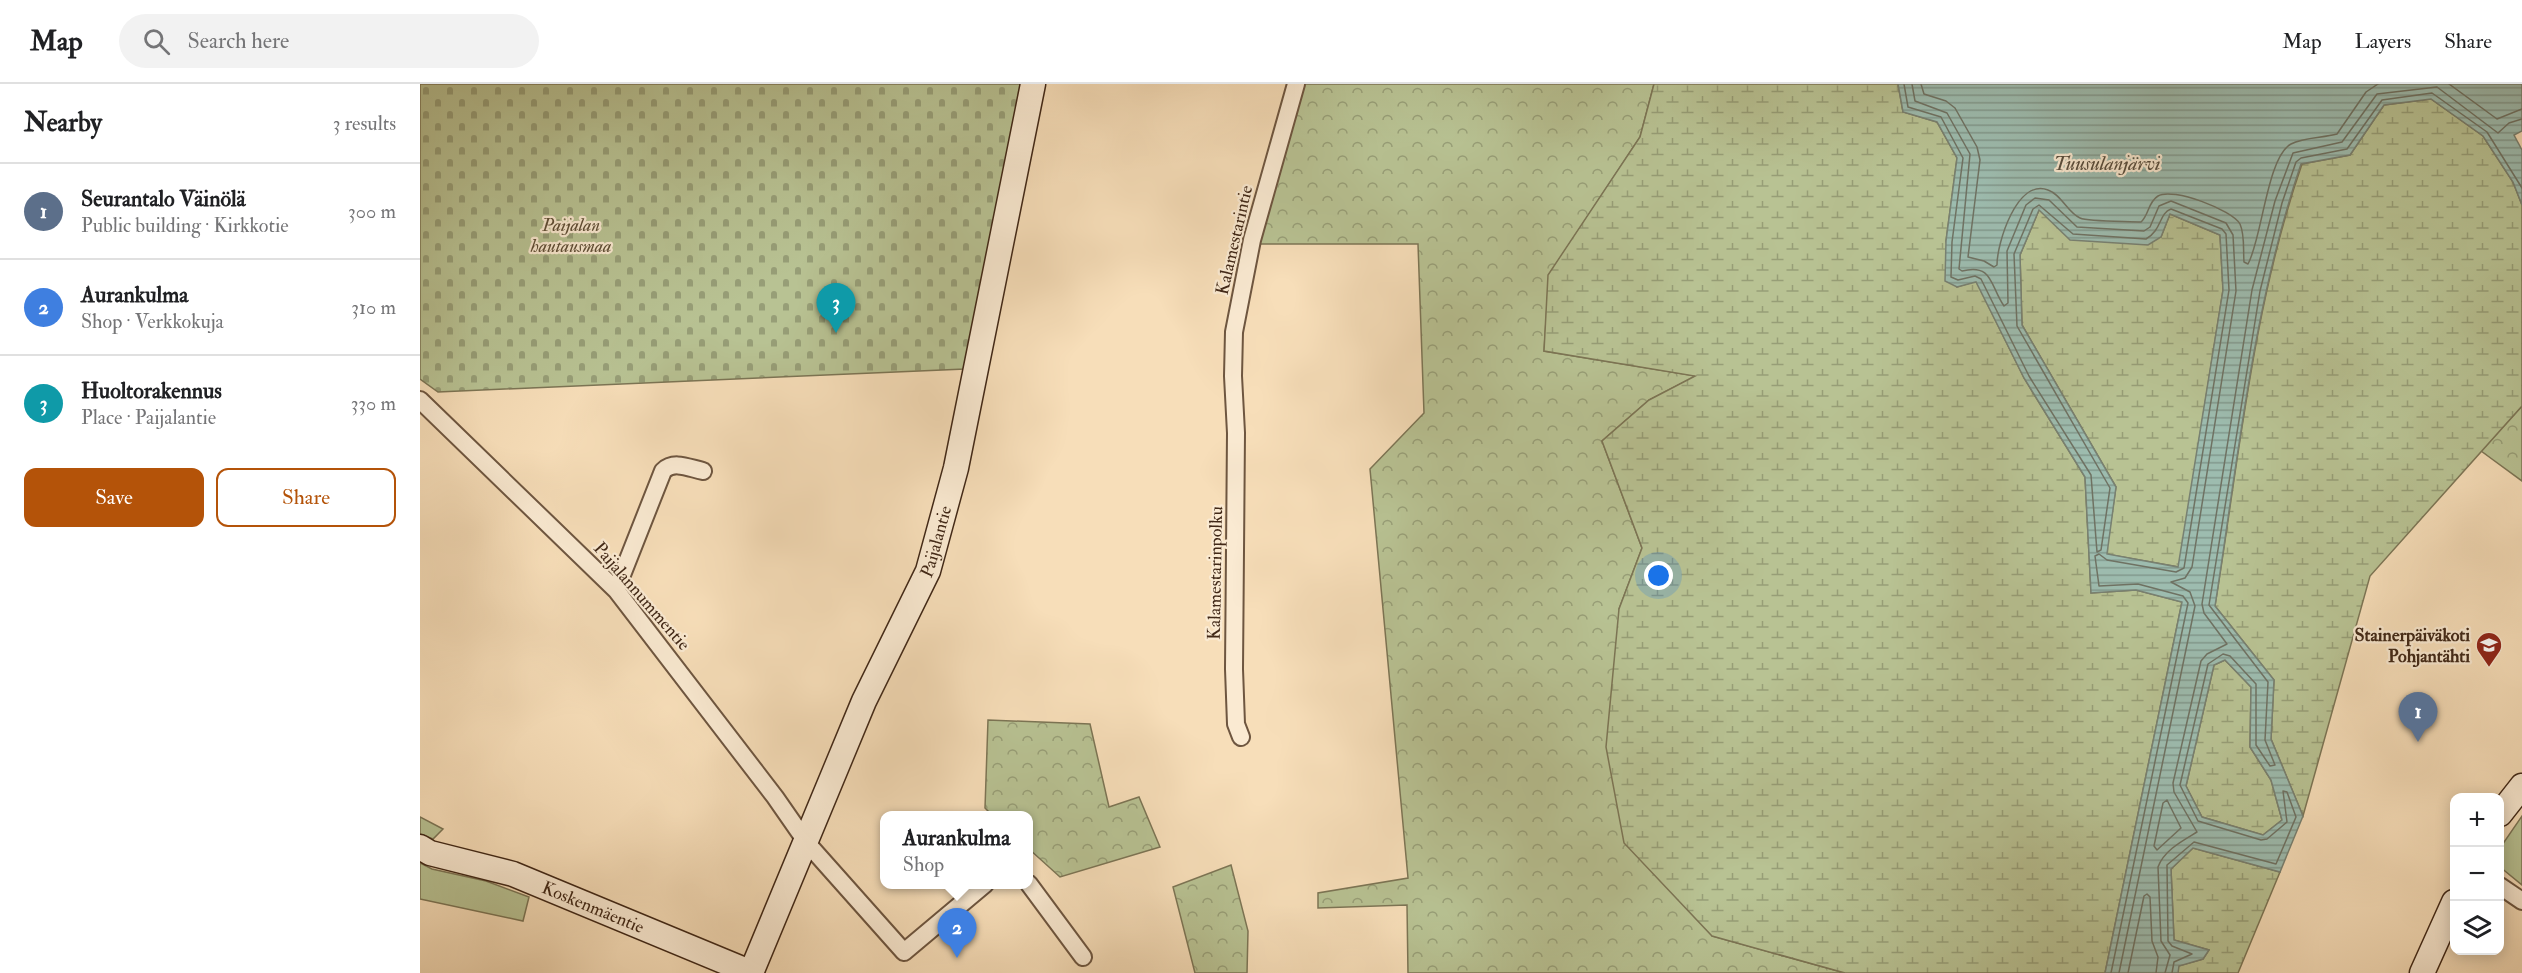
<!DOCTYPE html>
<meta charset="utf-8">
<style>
:root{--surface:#fff;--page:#f2f2f2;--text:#202124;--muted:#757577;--line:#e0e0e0;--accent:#b45309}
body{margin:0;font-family:"IM FELL Double Pica",serif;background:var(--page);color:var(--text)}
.controls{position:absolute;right:18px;bottom:18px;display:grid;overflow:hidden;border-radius:12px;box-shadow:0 3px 15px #0003}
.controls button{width:54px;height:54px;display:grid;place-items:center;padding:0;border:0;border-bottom:2px solid var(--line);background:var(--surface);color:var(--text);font:30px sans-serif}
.you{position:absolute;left:1239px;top:492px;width:21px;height:21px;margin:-15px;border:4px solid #fff;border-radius:50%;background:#1a73e8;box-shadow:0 0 0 9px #1a73e833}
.badge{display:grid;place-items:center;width:39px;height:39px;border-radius:50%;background:var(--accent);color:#fff;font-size:20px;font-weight:700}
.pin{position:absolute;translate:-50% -50px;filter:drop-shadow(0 2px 3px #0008)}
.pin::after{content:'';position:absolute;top:32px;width:21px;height:18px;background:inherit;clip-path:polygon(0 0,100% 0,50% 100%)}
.popup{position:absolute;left:460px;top:727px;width:153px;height:78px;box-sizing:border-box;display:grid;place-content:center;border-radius:12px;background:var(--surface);filter:drop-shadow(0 2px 4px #0005);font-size:20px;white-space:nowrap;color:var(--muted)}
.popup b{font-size:22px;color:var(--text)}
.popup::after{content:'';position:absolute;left:50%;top:100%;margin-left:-12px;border:12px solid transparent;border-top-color:var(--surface)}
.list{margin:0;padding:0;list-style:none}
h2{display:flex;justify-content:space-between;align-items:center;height:78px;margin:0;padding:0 24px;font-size:26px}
h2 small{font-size:20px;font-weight:400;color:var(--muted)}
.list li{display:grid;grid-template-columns:39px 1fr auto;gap:18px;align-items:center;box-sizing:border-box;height:96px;padding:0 24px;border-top:2px solid var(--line)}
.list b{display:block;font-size:22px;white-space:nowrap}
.list p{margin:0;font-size:20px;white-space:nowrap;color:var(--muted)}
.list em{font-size:20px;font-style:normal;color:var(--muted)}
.actions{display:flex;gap:12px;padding:18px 24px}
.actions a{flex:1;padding:14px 0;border:2px solid var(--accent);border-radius:12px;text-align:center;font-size:21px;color:var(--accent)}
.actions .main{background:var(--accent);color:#fff}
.icon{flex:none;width:33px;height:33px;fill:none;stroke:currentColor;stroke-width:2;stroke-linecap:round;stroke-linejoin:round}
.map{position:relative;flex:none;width:2102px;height:889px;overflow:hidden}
header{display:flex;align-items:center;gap:36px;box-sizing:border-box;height:84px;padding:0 30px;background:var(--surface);border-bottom:2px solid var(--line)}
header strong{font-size:28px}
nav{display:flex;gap:33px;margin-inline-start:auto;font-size:21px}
.search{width:420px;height:54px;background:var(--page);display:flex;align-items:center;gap:15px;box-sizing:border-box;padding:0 21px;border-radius:33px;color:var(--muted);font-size:22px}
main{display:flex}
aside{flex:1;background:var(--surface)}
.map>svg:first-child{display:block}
</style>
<header>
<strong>Map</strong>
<div class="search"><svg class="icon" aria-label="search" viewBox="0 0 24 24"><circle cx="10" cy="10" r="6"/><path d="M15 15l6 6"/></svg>Search here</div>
<nav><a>Map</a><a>Layers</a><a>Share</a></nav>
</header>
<main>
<aside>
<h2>Nearby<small>3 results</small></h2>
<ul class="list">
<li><span class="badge" style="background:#5c6f8a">1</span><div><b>Seurantalo Väinölä</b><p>Public building · Kirkkotie</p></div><em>300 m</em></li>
<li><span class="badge" style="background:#3f7fe0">2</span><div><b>Aurankulma</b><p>Shop · Verkkokuja</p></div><em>310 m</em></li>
<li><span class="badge" style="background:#0f9aa8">3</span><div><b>Huoltorakennus</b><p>Place · Paijalantie</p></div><em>330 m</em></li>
</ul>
<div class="actions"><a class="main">Save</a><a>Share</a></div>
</aside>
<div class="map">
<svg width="2102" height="889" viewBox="0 0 2102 889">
<defs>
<pattern id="forest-crowns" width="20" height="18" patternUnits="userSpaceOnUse" patternTransform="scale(1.5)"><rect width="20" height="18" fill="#b8c293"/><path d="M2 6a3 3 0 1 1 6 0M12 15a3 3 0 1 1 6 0" fill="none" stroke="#979e77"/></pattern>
<pattern id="wetland-marsh" width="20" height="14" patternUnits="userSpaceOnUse" patternTransform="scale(1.5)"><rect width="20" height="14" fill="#b8c293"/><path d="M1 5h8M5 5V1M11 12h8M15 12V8" fill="none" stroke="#979e77"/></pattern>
<pattern id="cemetery-stones" width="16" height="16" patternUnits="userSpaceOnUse" patternTransform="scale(1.5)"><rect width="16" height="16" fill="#b8c293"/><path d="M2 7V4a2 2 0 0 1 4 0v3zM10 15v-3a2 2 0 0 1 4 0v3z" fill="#979e77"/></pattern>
<pattern id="water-rules" width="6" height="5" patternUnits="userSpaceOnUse" patternTransform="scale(1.5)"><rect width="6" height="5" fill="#9dbcaf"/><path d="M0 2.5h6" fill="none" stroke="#82998d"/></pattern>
</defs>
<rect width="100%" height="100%" fill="#f7deb9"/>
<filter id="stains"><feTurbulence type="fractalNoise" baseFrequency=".00333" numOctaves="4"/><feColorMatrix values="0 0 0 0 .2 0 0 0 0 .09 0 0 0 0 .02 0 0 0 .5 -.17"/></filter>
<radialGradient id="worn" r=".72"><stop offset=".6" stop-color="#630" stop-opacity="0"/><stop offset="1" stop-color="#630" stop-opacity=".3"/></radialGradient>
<path fill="#b8c293" stroke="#7c7555" stroke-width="1.5" d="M2102,732V801L2080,783V764Z
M0,733L23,745L13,755L0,750Z
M0,779L12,785L66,797L109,813L103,837L0,815Z"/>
<path fill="url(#forest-crowns)" stroke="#7c7555" stroke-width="1.5" d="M883,0H1234L1220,53L1129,191L1124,267L1276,292L1229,316L1182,357L1222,464L1199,525L1292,852L1425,889H988L987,821L898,824V809L988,794L950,385L1004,329L998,160H836Z
M2102,322V397L2061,367Z
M568,636L670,640L689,723L719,713L740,763L640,793L609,765V732L572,731L565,724Z
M811,781L828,847L827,889H775L753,803Z"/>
<path fill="url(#wetland-marsh)" stroke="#7c7555" stroke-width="1.5" d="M1234,0H1478L1483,28L1517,38L1537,74L1526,157L1537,203L1556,197L1604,294L1665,393L1671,509L1716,506L1762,518L1685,889H1425L1292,852L1204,759L1186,663L1199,525L1222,464L1182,357L1229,316L1275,292L1124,267L1128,191L1220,53Z
M2011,15L2063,52L2093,98L2102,121V322L1950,492L1883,732L1851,655L1854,596L1795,522C1819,374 1833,221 1882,80L1930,71L1964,21Z
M1619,126L1741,153L1750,130L1800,151L1803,206L1759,483L1686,470L1696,403L1602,241L1600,171Z
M1805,576L1831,603L1830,663L1851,696L1862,736L1843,751L1782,733L1766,702L1794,581Z
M1773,764L1860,788L1818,889H1758V882L1783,875L1789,866L1754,856L1751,785Z"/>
<path fill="url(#cemetery-stones)" stroke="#7c7555" stroke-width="1.5" d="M0,0H602L545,285L18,308L0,295Z"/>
<path fill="url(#water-rules)" stroke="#788172" stroke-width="1.5" fill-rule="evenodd" d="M1478,0H2102V47L2094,51L2102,66V121L2093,98L2063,52L2011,15L1964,21L1930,71L1881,80C1833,221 1818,375 1795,522L1854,596L1851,655L1883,732L1860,788L1773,764L1751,785L1754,856L1789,866L1783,875L1759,882L1758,889H1685L1762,518L1716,506L1671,509L1665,393L1604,294L1556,198L1537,203L1525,197L1526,157L1537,74L1517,38L1483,28ZM1619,126L1650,156L1728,161L1741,153L1750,130L1800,151L1803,206L1758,483L1687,470L1696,403L1602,241L1600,171ZM1805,576L1831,603L1830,663L1851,696L1862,736L1843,751L1782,733L1766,702L1794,581Z"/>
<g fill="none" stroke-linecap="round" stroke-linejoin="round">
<path stroke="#6f7263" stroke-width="1.5" d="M1484,0L1488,23L1521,33L1543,74L1532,158L1531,193L1538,196L1555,192L1561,195L1609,292L1671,391L1677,468L1681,466L1690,404L1597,242L1594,170L1613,125L1619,121L1653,150L1726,155C1742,146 1739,129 1751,125L1802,145L1806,150L1809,206L1764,484L1756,488L1687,476L1679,470L1675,472L1679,502L1718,500L1763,512L1768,519L1691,889
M1492,0L1495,17L1527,29L1550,70L1539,185L1542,187C1573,179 1570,202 1584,222L1588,219L1587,167L1606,121L1615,114L1629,116L1657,143L1724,147L1730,143L1739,122L1751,117L1806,139L1813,151L1816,207L1772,483L1765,494L1751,498L1770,508L1775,522L1699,889
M1501,0L1504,10L1526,17L1535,24L1557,63L1560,76L1548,173L1564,177L1574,183L1577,181C1577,159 1597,94 1628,106C1642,111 1647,128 1660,134C1669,138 1708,137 1721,138C1729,131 1728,118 1738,112C1753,103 1812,126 1820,140C1825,151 1823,166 1824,178L1828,180C1842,155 1847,73 1871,60C1884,53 1903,54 1917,50L1946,8L1958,0
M2029,0L2077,35L2102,25
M1747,716L1761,744L1737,766L1734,762L1743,719Z
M1708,889L1724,812L1727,810L1730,813L1732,857L1738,873L1736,889
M1745,889L1750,871L1741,857L1738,783C1744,766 1764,756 1777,748L1754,708L1753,699L1781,577L1787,570L1807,560L1784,529L1782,520L1832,206L1855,117L1873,69L1922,58L1957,10L2017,3L2078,49L2089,39L2102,35
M1752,889L1754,878L1772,870L1752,862L1748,857L1747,781L1774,758L1856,780L1876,733L1867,708L1863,707L1867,738L1847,755L1841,756L1778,737L1760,701L1788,580L1803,570L1810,572L1836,600V661L1850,682L1855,681L1845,656L1848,598L1789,521L1840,207L1862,119L1876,78L1881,74L1927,65L1962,16L2012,9L2067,48L2102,104"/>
<g stroke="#6e5640" stroke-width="20">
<path id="street" d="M0,316L196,506L355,713L387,759L484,868L565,800
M196,506L243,387C254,376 269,384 283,387
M821,653L816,640L814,585L816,349L813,292L814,248L832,156L876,0
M609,800L663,873
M2080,802L2102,817"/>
</g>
<g stroke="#412817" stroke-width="27">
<g id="secondary">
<path d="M2080,730L2102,702"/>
<path id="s1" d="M0,763L10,769L93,790L332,889"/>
<path id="s2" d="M331,889L444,617L508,487L536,384L613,0"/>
<path d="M2002,889L2034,818"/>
</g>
</g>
<use href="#street" stroke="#faead2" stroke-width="16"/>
<use href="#secondary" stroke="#faead2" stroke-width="24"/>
</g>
<defs>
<g id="school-pin" transform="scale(1.35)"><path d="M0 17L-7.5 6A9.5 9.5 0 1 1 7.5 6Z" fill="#8f2418" stroke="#faead2"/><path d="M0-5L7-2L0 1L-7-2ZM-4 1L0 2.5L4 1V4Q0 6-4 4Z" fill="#fff"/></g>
</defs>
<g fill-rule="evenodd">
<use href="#school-pin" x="2069" y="561"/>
</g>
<g text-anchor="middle" stroke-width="4.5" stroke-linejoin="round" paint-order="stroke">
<g font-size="18" font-style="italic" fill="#5f4e36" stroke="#faead2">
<text x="151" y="147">Paijalan<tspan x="151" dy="21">hautausmaa</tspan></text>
</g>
<g font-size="18" fill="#412817" stroke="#faead2">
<text transform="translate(814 156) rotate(-77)" y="6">Kalamestarintie</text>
<text dy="6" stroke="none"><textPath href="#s2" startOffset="470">Paijalantie</textPath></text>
<text transform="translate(795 489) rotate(-89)" y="6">Kalamestarinpolku</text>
<text transform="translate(222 512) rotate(49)" y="6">Paijalannummentie</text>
<text dy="6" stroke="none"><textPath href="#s1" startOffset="184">Koskenmäentie</textPath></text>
</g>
<g font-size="18" font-weight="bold" fill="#412817" stroke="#faead2" text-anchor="end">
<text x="2050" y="557">Stainerpäiväkoti<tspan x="2050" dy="21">Pohjantähti</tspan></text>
</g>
<g font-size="20" font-style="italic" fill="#584d3d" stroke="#faead2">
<text x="1687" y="86">Tuusulanjärvi</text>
</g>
</g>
<rect width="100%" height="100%" filter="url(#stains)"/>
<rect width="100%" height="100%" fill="url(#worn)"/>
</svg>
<div class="controls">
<button>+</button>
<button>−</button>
<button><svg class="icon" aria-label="layers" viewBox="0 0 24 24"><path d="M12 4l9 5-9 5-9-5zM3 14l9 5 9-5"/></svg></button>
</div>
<div class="you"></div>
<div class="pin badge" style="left:1998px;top:658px;background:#5c6f8a">1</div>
<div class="pin badge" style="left:537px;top:874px;background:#3f7fe0">2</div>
<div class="popup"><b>Aurankulma</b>Shop</div>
<div class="pin badge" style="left:416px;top:249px;background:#0f9aa8">3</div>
</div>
</main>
